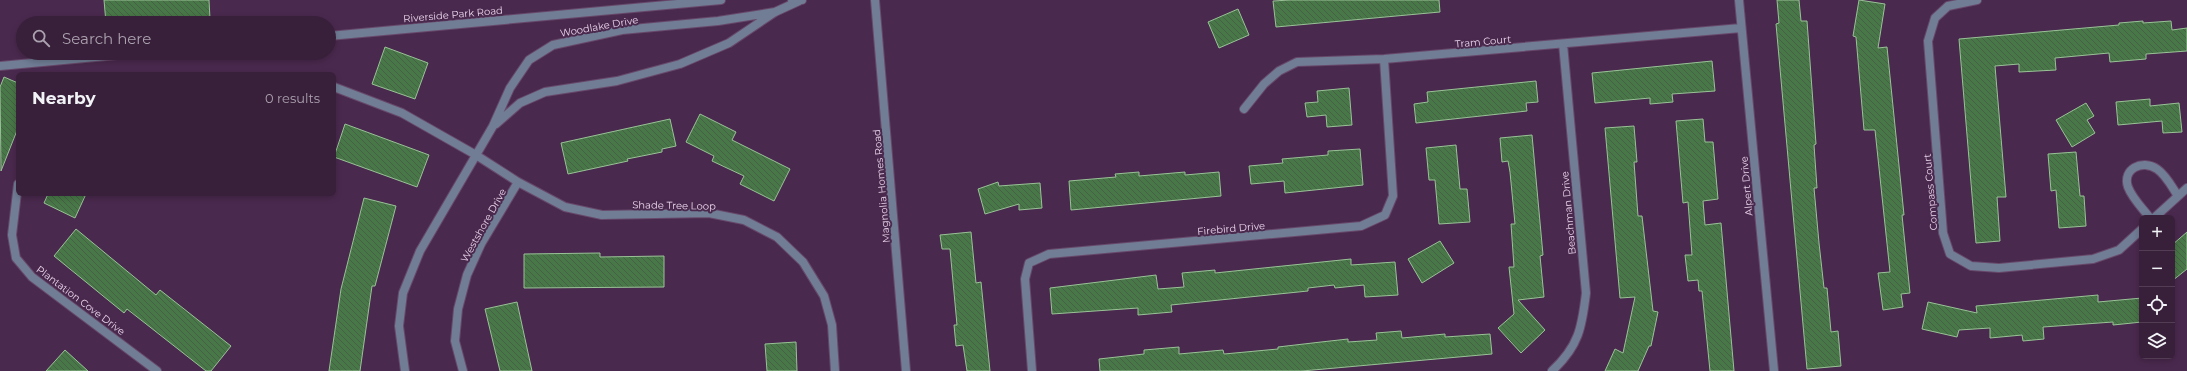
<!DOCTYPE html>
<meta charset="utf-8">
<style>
:root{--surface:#381f3a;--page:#432c45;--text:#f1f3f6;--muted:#aba2af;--line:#523d54}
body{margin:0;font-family:Montserrat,sans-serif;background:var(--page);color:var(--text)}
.controls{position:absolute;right:12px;bottom:12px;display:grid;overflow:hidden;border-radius:6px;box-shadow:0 2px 6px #0003}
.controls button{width:36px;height:36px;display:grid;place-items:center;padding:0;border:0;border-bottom:1px solid var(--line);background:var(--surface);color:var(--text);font:20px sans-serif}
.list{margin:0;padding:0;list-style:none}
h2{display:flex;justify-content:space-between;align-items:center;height:52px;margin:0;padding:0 16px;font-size:17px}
h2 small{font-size:13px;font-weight:400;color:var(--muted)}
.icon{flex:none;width:22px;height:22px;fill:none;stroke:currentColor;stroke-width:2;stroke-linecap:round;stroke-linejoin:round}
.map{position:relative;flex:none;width:2187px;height:371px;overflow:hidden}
.search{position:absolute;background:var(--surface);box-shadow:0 2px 6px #0003;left:16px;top:16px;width:320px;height:44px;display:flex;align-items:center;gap:10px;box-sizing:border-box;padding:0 14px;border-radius:22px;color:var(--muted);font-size:15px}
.panel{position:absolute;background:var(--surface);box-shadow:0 2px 6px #0003;left:16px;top:72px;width:320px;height:124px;border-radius:6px}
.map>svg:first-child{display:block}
</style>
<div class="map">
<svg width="2187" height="371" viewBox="0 0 2187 371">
<defs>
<pattern id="building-back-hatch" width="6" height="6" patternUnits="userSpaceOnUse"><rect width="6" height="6" fill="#487847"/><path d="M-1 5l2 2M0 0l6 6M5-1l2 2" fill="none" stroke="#475f47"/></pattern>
</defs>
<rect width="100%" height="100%" fill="#4a294e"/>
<path fill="url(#building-back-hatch)" stroke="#99c297" d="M104,0H209L210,19L156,23H106Z
M1290,0H1439L1440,12L1276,27L1273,1Z
M1777,0H1799L1801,21H1807L1816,144L1814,145L1817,188H1814L1819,243L1824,288H1827L1831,332L1838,331L1841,366L1807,369L1776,24L1779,23Z
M1859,0L1885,4L1878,48L1887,47L1904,215H1902L1910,293L1901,294L1903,307L1883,310L1878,273L1890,272L1875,130H1864L1856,37L1853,36Z
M1238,9L1249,35L1219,48L1208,22Z
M2143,21V23L2171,21L2172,30L2187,28V51L2146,54V59L2110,62L2109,53L2055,58L2056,70L2019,72V64L1995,66L2006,197H1997L2000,241L1976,243L1959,39L2119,25V23Z
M385,47L428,63L415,99L372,84Z
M1712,61L1715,91L1672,94L1673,102L1650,104V98L1595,103L1592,73Z
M4,77L18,83V128L1,171L0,87Z
M1536,81L1538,102L1526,103L1527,111L1416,123L1414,104L1428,102L1427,92Z
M1349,88L1352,125L1327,127L1326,115L1307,117L1305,103L1318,102L1317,91Z
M2150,99V106L2179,103L2182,132L2163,133L2162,121L2118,125L2116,102Z
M2086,103L2094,116L2087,120L2095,133L2072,147L2056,120Z
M700,114L736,132L732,140L790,169L774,201L740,184L744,176L712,161L714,156L686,142Z
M670,119L676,146L662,149V152L627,159L628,161L568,174L561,143Z
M1703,119L1705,142H1713L1718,199L1703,201L1705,225L1721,223L1734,371H1710L1702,291H1699L1698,280L1688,281L1685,255H1692L1688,202L1683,203L1676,121Z
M345,124L429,155L417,187L334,157Z
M1634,126L1637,162H1634L1638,216H1642L1653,311L1658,312L1651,346H1649L1638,371H1605L1615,349L1623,353L1635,297L1620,298L1605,128Z
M1532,135L1543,255L1540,256L1544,297L1518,300L1545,330L1521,353L1498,328L1514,314L1509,267H1514L1511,224H1515L1510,172L1508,161L1502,162L1500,138Z
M1456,145L1460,189H1467L1470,222L1439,224L1435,180H1429L1426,148Z
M1360,149L1363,185L1285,193L1284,181L1251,184L1249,166L1283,163L1282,159L1328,155V151Z
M2076,152L2080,196H2084L2086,226L2059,228L2056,190L2051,191L2048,154Z
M1139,172V176L1185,172V175L1219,172L1221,196L1071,210L1069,181L1116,177L1115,174Z
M998,182L999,186L1040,183L1042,208L1019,210V204L985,214L978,189Z
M48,194H86L75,218L44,203Z
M364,198L396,206L375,286H372L360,371H329L341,289Z
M76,229L156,295L160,290L231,346L211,371H206L127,309L124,313L54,256Z
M971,232L976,283L981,282L990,371H967L963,345L956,346L954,325H957L950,249H942L940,235Z
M2187,232V269L2172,281V245Z
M1440,241L1454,263L1422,283L1408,259Z
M600,253V257L664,256V287L524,288V254Z
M1351,259V265L1395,262L1398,295L1365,297L1364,285L1335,288L1334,285L1308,288V291L1171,305L1172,312L1138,315V308L1052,314L1050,288L1156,275L1158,289L1184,287L1182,273L1215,270V273Z
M2098,295V302L2142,298V322L2113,325V322L2043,327L2044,339L2023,341L2022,335L1990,338V328L1959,330L1957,337L1922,329L1928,302L1977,313L1976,306Z
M517,302L532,371H500L485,309Z
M1401,331L1402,338L1445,334V337L1490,334L1492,354L1302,371H1100L1099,359L1144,354V350L1179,347V354L1223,350L1224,354L1278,349V347L1321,342L1348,339V342L1377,340L1376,333Z
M796,342L797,371H767L765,344Z
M65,350L88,371H46Z"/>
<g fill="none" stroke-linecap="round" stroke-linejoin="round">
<g stroke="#67486a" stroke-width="10">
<path id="service" d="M334,87L402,113L476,155L518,182L565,207L602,215L709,213L744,220L777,237L803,262L824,296L832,325L835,371
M496,124L520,103L545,92L617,81L680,64L729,43L775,12L799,1
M18,184L12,235L16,258L32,277L157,371
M405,371L399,326L403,293L420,251L493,126L510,88L529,60L553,45L622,30L718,21L775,12
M463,371L455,341L458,309L467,275L481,244L518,182"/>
</g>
<g stroke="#67486a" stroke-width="10">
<path id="minor" d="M792,0H802
M1739,0L1774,371
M1977,0L1948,6L1935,18L1928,41L1943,233L1950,254L1971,266L1999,268L2093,259L2119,250L2142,229
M329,36L721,0
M0,66L138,53
M1244,109L1264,84L1279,71L1297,62L1384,59L1741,28
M2150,218C2143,209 2132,198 2128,187C2122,169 2142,159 2157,169C2166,175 2172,187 2178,196
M2154,218L2187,188
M1032,371L1025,279L1029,263L1049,254L1361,226L1385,215L1393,196L1384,59
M1552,371C1579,346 1582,327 1586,293L1563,44"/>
</g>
<g stroke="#67486a" stroke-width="10">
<path id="tertiary" d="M875,0L906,371"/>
</g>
<use href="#service" stroke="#707d95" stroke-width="8"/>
<use href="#minor" stroke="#707d95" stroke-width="8"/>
<use href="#tertiary" stroke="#707d95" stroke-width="8"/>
</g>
<g text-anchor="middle" stroke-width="4" stroke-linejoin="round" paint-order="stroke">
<g font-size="10" fill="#e9d5eb" stroke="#4a294e">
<text transform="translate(453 14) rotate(-5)" y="4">Riverside Park Road</text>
<text transform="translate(599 26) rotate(-10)" y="4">Woodlake Drive</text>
<text transform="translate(1483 41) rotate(-5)" y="4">Tram Court</text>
<text transform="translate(881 186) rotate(-95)" y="4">Magnolia Homes Road</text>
<text transform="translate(1746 186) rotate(-95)" y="4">Alpert Drive</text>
<text transform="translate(1930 192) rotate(-95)" y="4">Compass Court</text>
<text transform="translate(674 205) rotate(1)" y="4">Shade Tree Loop</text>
<text transform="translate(1568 213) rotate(-95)" y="4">Beachman Drive</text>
<text transform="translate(483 225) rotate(-61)" y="4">Westshore Drive</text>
<text transform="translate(1231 228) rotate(-5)" y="4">Firebird Drive</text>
<text transform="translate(81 300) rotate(37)" y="4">Plantation Cove Drive</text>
</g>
</g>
</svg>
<div class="controls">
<button>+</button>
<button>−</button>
<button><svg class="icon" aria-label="locate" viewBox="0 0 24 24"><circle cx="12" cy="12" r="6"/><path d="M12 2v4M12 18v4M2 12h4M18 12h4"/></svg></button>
<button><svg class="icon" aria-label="layers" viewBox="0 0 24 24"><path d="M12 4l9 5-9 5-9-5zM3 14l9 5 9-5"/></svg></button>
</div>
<div class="search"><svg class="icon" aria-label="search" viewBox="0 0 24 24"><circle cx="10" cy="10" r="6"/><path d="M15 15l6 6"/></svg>Search here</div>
<section class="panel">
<h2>Nearby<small>0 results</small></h2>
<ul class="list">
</ul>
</section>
</div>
